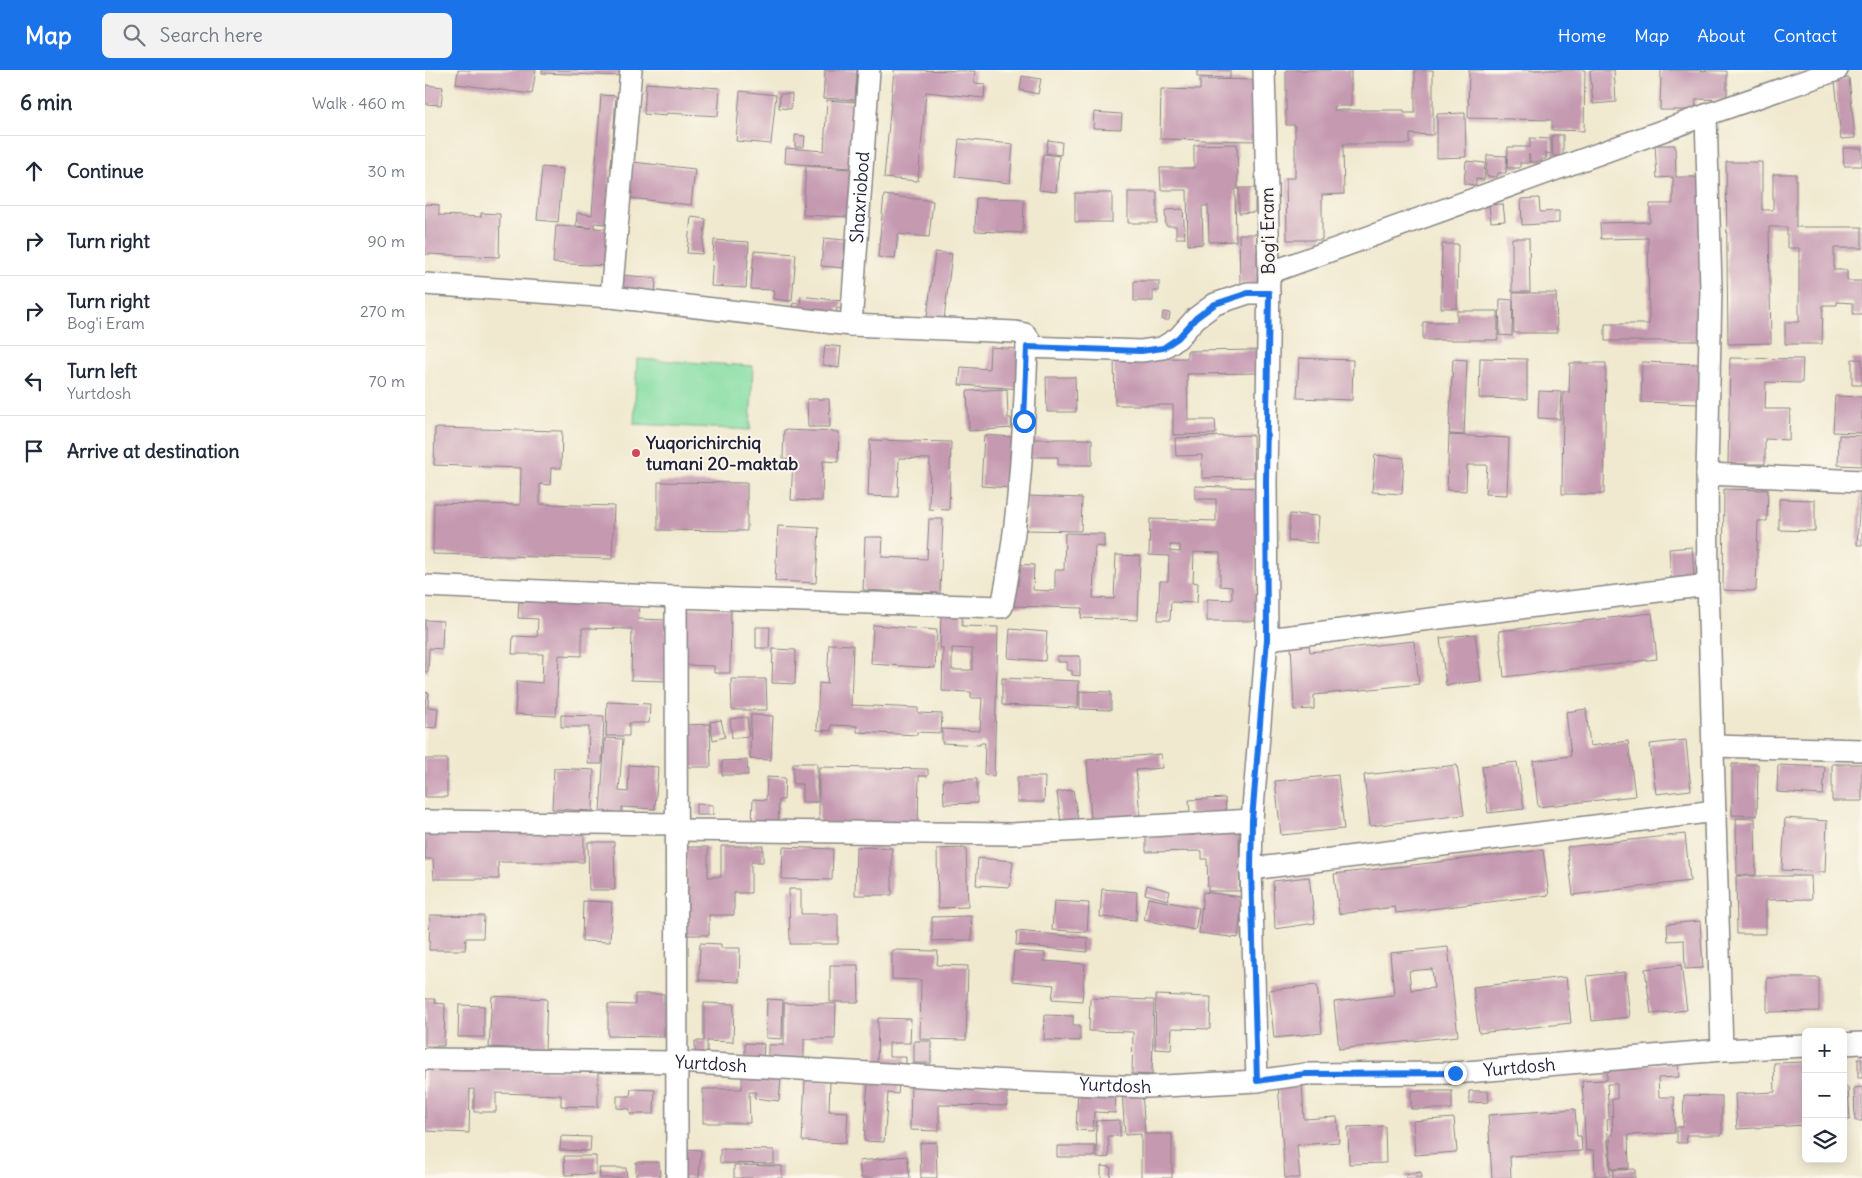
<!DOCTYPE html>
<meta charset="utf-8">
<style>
:root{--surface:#fff;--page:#f2f2f3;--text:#1f2937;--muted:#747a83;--line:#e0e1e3;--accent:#1a73e8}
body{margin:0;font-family:Delius,sans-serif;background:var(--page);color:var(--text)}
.controls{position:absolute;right:15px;bottom:15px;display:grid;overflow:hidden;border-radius:8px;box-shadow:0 2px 12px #0003}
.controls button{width:45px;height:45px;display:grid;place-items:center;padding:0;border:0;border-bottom:1px solid var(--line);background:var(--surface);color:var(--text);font:25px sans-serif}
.stop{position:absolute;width:15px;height:15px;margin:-11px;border:4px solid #1a73e8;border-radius:50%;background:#fff}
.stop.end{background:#1a73e8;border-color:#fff;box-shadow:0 1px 5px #0008}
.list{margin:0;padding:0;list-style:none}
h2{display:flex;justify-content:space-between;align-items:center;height:65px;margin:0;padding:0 20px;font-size:21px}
h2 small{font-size:16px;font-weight:400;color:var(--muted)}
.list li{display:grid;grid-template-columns:32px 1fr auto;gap:15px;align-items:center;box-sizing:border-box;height:70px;padding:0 20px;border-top:1px solid var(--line)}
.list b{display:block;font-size:19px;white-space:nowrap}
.list p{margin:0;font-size:16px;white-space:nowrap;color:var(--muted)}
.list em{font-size:16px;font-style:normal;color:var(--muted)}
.icon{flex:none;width:28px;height:28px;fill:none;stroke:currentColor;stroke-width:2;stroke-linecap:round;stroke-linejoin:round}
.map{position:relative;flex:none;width:1437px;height:1108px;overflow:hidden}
header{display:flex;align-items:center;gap:30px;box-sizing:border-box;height:70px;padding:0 25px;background:var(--accent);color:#fff}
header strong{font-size:24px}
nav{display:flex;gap:28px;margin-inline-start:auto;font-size:18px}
.search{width:350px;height:45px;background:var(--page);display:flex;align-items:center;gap:12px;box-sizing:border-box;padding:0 18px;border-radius:8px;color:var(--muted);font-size:19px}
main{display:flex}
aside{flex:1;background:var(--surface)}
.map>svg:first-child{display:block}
</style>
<header>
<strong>Map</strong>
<div class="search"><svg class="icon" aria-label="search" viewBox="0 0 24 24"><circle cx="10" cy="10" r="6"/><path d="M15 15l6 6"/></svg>Search here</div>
<nav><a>Home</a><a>Map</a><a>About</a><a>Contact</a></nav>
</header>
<main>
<aside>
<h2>6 min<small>Walk · 460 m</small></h2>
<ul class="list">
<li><svg class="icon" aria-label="ahead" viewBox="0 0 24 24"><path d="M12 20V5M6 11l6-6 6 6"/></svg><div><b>Continue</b></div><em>30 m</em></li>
<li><svg class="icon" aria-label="right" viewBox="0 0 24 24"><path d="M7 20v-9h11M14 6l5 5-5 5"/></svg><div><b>Turn right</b></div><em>90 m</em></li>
<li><svg class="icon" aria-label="right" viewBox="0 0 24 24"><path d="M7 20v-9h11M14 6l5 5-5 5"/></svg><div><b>Turn right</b><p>Bog'i Eram</p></div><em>270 m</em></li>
<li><svg class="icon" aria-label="left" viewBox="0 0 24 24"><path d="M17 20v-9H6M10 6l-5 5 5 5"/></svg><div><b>Turn left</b><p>Yurtdosh</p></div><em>70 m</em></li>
<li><svg class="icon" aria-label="arrive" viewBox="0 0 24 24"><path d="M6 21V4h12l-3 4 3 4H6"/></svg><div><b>Arrive at destination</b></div></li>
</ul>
</aside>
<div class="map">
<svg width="1437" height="1108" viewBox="0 0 1437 1108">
<rect width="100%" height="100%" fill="#fbf7ec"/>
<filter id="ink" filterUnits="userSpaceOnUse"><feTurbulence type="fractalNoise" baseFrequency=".02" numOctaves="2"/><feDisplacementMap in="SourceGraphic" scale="10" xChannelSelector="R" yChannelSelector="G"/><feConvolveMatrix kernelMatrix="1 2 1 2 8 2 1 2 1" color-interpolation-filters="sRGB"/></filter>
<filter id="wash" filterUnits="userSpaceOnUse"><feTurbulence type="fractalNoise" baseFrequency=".0096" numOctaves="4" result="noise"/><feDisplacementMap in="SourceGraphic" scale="20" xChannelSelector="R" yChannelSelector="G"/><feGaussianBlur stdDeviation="1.12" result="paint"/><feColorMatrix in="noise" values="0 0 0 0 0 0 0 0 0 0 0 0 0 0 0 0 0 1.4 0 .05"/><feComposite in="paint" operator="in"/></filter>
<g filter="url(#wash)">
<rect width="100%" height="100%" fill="#f0e9cf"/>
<path fill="#84dda2" stroke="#53806e" d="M212,289L328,296L325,360L209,354Z"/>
<g id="blocks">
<path fill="#c599b0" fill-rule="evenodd" d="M33,0H111L107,24L31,14Z
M117,0H198V6L117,3Z
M400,0H432L430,30L398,28Z
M469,0L550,1L549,13L560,14L559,28L501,22L493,111L459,108Z
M772,0H805V8L772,7Z
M861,0H926V36H910L909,40H979V43H990V0H1008V65L985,64V74H918L919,124L897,125V170H862L861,108H870V55H861Z
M1044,0H1160L1159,61L1127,60V50L1043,48Z
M1165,0H1189L1191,32L1168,34Z
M1236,0L1302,1V30L1271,29L1270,40H1235Z
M597,6L616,9L613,24L595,20Z
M1424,8L1430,68L1416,69L1410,10Z
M775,9L832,10L830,71L735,69L736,19L775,20Z
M221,13L295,18L293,46L242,43L241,46L219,44Z
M0,15L18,17L16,35L0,34Z
M315,21L351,25L346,74L311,71Z
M355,24H367L366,39L354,38Z
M176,25L191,26L182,154L169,153V158L183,159L181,196L128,193L131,156L167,158L151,156L152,143L167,145Z
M402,30L431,32L426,98L360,93L361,78L399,81Z
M669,42L697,44L696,59L668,58Z
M1040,43L1041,87L1012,88V44Z
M370,65L380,66L379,77H370Z
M1127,65H1138V86H1128Z
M1105,68L1126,69V84L1121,83V89H1117V92H1105L1104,84V93H1095V98H1082L1083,77H1105Z
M534,69L588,74L585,113L530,107Z
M623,70L637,72L636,85L621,83Z
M812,74L813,119H810L811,171L784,172L783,136H777L778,174L763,175L762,120H736L735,98H769V75Z
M1230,75H1250L1251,107H1277L1278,271H1180V254H1224L1223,168L1176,169L1175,153L1225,152V134H1248V107L1232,108Z
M1418,78H1437V96H1419Z
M618,84L634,86L631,122L614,120Z
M1062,85L1082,86L1081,103H1073L1072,107L1061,106Z
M1041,91L1060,93L1059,110L1051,109V115L1039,114Z
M208,92L270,99L266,135L204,128Z
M1301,92H1337V140H1348V104H1371V157H1437V178H1409V200H1422V211H1437V244H1428V233L1412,232V235H1398L1397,274H1360V252H1374V178H1362V157H1344L1346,273L1303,274Z
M381,96L427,99L425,147L378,145Z
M117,97L138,99L133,152L112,150Z
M814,118H830V142L814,143Z
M703,122H732V153H703Z
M650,123H687V152H650Z
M459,125L508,131L504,167L473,164L470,189L453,187Z
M551,128L599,129L598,163L550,161Z
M1114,128L1115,142L1134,141V153L1097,155L1096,129Z
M0,134L14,135V145L56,147V143L75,144L74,187L0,184Z
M1078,134L1080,151L1066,152L1064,135Z
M758,139L760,168H751V156H741L740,140Z
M266,147L281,149L277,184L262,183Z
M814,164H832V214H815Z
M399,168L420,170L418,198L396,196Z
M1087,168H1104L1105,222H1087Z
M289,170L324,172L321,218L286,216Z
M1017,174H1033L1032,238H1016Z
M329,181L371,184L367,231L348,229L349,220L326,219Z
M510,182L527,184L519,249L502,247Z
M196,205L231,208L230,227L194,224Z
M709,211H734V221H728V231H709Z
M1088,223H1131L1132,263H1089Z
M376,226L417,231L416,239L412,238L411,245L367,240L368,233L375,234Z
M1075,229L1088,230L1087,266L1074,265Z
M1032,241H1073V270H998V252H1032Z
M738,242L745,243L744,250H737Z
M400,275L416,277L414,298L398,295Z
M565,277L595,279L598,319L534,315L536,297L564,299Z
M834,280V303L762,304L763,350H790L791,364L748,365V335H690L689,289L762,288V281Z
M874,288L928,290L927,330L872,328Z
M1055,288L1102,289V329L1054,328Z
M1305,288L1378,289L1377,313L1341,312L1340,339H1365L1364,370L1340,369V394H1303Z
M1028,289L1042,290L1039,365L1024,364Z
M1427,289H1437V315H1427Z
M1217,292L1274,294L1273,334L1216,332Z
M1145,293H1181L1179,424H1137L1138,322H1144Z
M621,307H650L651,342H622Z
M582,319L583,348H586L587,358L544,361L542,321Z
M1114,321L1136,322L1135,349L1113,348Z
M1410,326L1437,327V363L1408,362Z
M382,329H404L405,357H383Z
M10,358L137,361L136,398H126L125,415L115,414V434L189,436L187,489L8,484L9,433L95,435L96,398L9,395Z
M359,360L414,362L413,392L398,391L397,431L366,430L368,390L358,389Z
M559,365L588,367L586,418L556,416Z
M828,365L829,407L777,408V385L751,386L750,368Z
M1024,365L1084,368L1082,425L1060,424L1062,395H1042L1041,421L1022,420Z
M1414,365L1437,366V396L1413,395Z
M605,369H667V395H633V387H605Z
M445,370L526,372L524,440L504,439L505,389L474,388L473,427L443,426Z
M950,385L979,388L977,424L947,422Z
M233,412L322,413V461L233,460Z
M770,416L832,418L830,551H782V529L807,530V517L795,516V483L769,482L768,512L773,513L772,533L746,532L745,550H733L735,511H743L744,486L724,485L725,449L791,451V429H770ZM745,475H755V482L745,481Z
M1299,419L1343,420L1342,451H1333L1331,521L1298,520Z
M1435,424H1437V475H1432Z
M602,426L657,428L656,461L601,460Z
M1354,429L1390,430V461L1354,460Z
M865,444L894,446L892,473L863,471Z
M504,449H518L515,523L438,520L440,467H458L457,487L502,489Z
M353,456L394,458L391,513L350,511Z
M640,463L679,464V477L670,476L668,528L689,529L691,485L715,486L713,550L656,548L657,538L587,536L589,494L609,495L608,520L630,521V500H639Z
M1267,477L1269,507L1246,508L1244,479Z
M94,532L214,536L213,549L241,550L240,611L206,610L207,559L157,558V586L134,585L131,646L90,644L92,611L117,613L118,584H87L88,566L112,567L113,549L93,548Z
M257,538L306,539L305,603H289V596L256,595Z
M516,543H537V556L573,557L569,706L559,705L560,673H555V675L517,673V659L555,661L557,628H546V622L517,621L518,578H515ZM527,578L547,579V600H527Z
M1227,543L1232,589L1079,607L1074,561Z
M0,550L18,551L17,579L4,578L3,602H0Z
M448,555L512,560L510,598L446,594Z
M331,557H345L344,578H331Z
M585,559L622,562L620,591L583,588Z
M1050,564L1056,611L1021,615L1015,568Z
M989,571L994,614L889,625V639L869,640L866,574H884L885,582Z
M404,574L428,575L426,635L493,638V643L517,644L516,663L492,662V665L432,662V656L406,655V661L392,660L394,613L402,614Z
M348,579L371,580L370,614L347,613Z
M632,586H655V606L647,605V601L642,600V592H632Z
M577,608L654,611L653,638L577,635Z
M306,609H341L342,640H307Z
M655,621L686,622V640L655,639Z
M0,622L4,623L3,637L13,638L11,658L0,657Z
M182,632L225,634L224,653H204V666H181Z
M1161,639L1165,676L1203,671L1210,726L1113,737L1108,691L1146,686L1141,642Z
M136,645L179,646L177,694H163L164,657H136Z
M326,645L348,646L346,690L325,689Z
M322,647L324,666L307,668L305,649Z
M296,650L300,667L288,670L285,652Z
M285,654L286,697H260L258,655Z
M180,668L198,669L194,721L203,722L204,695L233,697L230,739L197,737V743L175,741Z
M1261,670L1266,720L1231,724L1225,674Z
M736,684L737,698L711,700L715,745L666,749L662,690Z
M0,689H22V727H0Z
M322,690L323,705H297V691Z
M1092,692L1099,739L1063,743L1057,696Z
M368,693H392L393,732H377V714H368Z
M1307,694H1333L1332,746L1307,745Z
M1407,694H1437V731H1407Z
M1032,695L1039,745L945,756L939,705Z
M1353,695L1400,697L1398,725L1352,722Z
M394,697L503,699V706H494L493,755L394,754Z
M129,698L169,700L168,741L127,739Z
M913,705L919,759L856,765L850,711Z
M342,707L360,708L359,730H354L353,753L327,752L328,729L341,730Z
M592,707H620L619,732H592Z
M552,709V733L519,734L518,710Z
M648,720L653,750L636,753L632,722Z
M800,728L801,742L765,744L764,730Z
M271,734L288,735V745H271Z
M1311,748H1330L1331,805H1312Z
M1360,748L1402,751L1400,802L1357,800Z
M769,759H814L815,821H783L782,789H777V781L721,782V766L770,765Z
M0,760L159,762V792H73L74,809H9L8,789H0Z
M1260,764L1265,811L1148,825L1142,777Z
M163,772H189L190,820H164Z
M296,776H338V792H326V823H309V845H284V865H262L261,777H283V807H296Z
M358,777L408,779L407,810L357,809Z
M431,777L467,778V825H430Z
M541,778L543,837L513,838L512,779Z
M1118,780L1124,825L971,843L970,837L914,844L909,804Z
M553,788L588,791L585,817L551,815Z
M1311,806H1386L1387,829L1341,830V864H1312Z
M884,807L890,853L850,859L848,811Z
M722,815L745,821L743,830L720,824Z
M364,819H376V844H413V874H365Z
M677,819L712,822L711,850L675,847Z
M778,822L817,827L813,868L774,863Z
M723,828L774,838L770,860L719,850Z
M158,831L187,832L185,872L157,871Z
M629,831L664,833L662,862L627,860Z
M5,845L59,846L58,868H41L40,880H4Z
M546,846L547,870L507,871V847Z
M1275,851L1278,898L1260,899L1259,870L1243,871L1242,854Z
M592,861L663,868L662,882L591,875Z
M275,873L296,874V878H315L314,912L274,910Z
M1023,877L1033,966L914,979L909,932L969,925L965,883ZM1007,899L1009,918L986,920L984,901Z
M467,880L513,881L512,895L543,896L541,970L495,969L496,910L467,909Z
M589,881L620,883L619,891L660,894L657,931L627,929L629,915L587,911Z
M405,895H433L434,932H405Z
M1256,895L1262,940L1226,944L1220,899Z
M1200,902L1205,947L1167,951L1162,906Z
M1141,907L1146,953L1054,963L1048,917Z
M1342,908H1394V941L1342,942Z
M892,915L897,963L849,968L844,920Z
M210,924H239V967L183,966V934L210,935Z
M731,925L786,927L785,959L747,958L746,980L730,979Z
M67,926L122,929L120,980L64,977Z
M665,928L729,930L727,1005L707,1004L708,962L664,961Z
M0,929H10V933L20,934L19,976H0Z
M342,929L358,930L357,969L341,968Z
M279,933L309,934L308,972L282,971V986H270V971H279Z
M359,933L411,934L410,969H379V992H343V975H359Z
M34,935L59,936V967H33Z
M620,945L648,946V955H655V971L619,970Z
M453,948L486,949L485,973H464V987H481V995L452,994Z
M489,971H506V993H489Z
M320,973L339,974L338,990L320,989Z
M1433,989H1437V1008H1433Z
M1381,992V1055L1312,1059L1310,1024L1350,1022L1349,993Z
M1253,993L1254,1007L1233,1008L1234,1027H1249L1250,1063L1203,1065L1204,1098L1186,1099L1185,1065H1188L1187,1029H1192V1014H1182L1184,1049L1182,1050L1185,1106H1170L1169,1080L1161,1081L1157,1011L1182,1010V996Z
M0,999L173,1001V1037L136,1036V1025L71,1023V1042H49V1019H45L44,1063L0,1061Z
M317,1006L356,1009L354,1031L329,1028L331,1022H324L325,1053H278V1019H317Z
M380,1010L405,1011L404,1041L423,1042L421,1073L377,1071Z
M443,1011L474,1014L473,1024L463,1023L459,1072L439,1071Z
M877,1013L879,1049L912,1047L914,1072L872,1075L875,1108H860L853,1014Z
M486,1014L582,1016V1036L514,1035V1061L485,1060Z
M1423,1017L1425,1050H1418V1018Z
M1437,1017V1051H1430L1429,1018Z
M206,1019L230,1020L229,1044H205V1039L192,1038V1026H205Z
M653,1019L691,1021L690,1043L669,1042L668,1061L651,1060Z
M717,1021L720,1064H747V1108H716V1064L700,1065L697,1022Z
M986,1021H1027V1039H986Z
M1044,1021H1063L1064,1032L1044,1033Z
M1259,1025L1297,1026V1065H1261L1262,1073H1252V1057H1258Z
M1150,1039L1152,1066H1156L1157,1081L1085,1086L1086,1108H1067L1063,1045Z
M1029,1048L1032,1082L990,1085L988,1051Z
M695,1050V1066H683L684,1087L672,1088L671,1051Z
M960,1056L961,1093L924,1094L923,1057Z
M136,1066L166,1067L165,1081L135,1080Z
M511,1072L512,1108H496L495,1073Z
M632,1076H670V1087H632Z
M260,1079L276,1080L274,1108H257Z
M295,1079L349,1080V1094L295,1093Z
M139,1086H171V1104L140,1105Z
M482,1086L485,1108H436L434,1091Z
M211,1092H234L235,1108H211Z
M309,1095L357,1096V1108H309Z
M676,1096L686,1097L685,1108H676Z
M174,1098H201L202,1108H175Z
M1210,1099V1108H1188V1100Z
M996,1102L997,1108H981L980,1104Z"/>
</g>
</g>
<g filter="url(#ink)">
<use href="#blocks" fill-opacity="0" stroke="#898685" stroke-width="1"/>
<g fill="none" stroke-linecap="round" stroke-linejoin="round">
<g stroke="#898685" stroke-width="24">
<g id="street">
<path d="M1281,45L1286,218L1282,404L1283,515L1297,980"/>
<path d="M844,203L1281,45L1412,0"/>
<path d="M0,214L186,227L426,255L590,262L600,264L604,269L602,277L716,281L737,278L753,268L771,248L790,234L823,223H844"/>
<path d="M186,227L206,0"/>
<path id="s1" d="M426,255L444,0"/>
<path d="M1282,404L1437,411"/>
<path d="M0,516L251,527L577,537C594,453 599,363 602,277"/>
<path d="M251,527L252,1108"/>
<path d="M842,569L1283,515"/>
<path d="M1288,676L1437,680"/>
<path d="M0,751L251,754"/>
<path d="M251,760L587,764L827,750"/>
<path d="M826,799L1290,741"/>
<path d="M1418,974L1437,973"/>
<path id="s2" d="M0,989L251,992L601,1012L721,1017L832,1011L880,1004L1030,1003L1297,980L1381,976"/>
<path d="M832,1011L826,799L827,750L842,569L841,412L844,203L839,0"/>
</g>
</g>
<use href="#street" stroke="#fff" stroke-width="21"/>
</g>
</g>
<g fill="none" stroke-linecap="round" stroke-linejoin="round" filter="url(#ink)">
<path stroke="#1a73e8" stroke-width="6" d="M599,351L602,277L716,281L738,278L753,268L771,248L790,234L823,223H844L841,412L842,569L827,750L826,799L832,1011L880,1004L1030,1003"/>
</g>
<circle fill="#d1495b" stroke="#fbf7ec" stroke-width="2" cx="211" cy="383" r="5"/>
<g text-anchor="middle" stroke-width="4" stroke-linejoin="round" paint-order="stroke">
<g font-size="18" fill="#22223b" stroke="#fbf7ec">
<text dy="6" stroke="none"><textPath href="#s1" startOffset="128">Shaxriobod</textPath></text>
<text transform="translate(843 161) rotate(-91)" y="6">Bog'i Eram</text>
<text dy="6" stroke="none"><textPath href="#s2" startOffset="286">Yurtdosh</textPath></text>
<text dy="6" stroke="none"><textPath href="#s2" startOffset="1096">Yurtdosh</textPath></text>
<text dy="6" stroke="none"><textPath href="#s2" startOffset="691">Yurtdosh</textPath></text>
</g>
<g font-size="18" font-weight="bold" fill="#22223b" stroke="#fbf7ec" text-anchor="start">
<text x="221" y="379">Yuqorichirchiq<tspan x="221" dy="21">tumani 20-maktab</tspan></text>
</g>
</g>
</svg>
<div class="controls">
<button>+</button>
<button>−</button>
<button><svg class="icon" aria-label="layers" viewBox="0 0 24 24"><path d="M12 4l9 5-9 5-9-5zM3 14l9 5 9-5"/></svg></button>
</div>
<div class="stop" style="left:599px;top:351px"></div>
<div class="stop end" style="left:1030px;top:1003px"></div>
</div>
</main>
